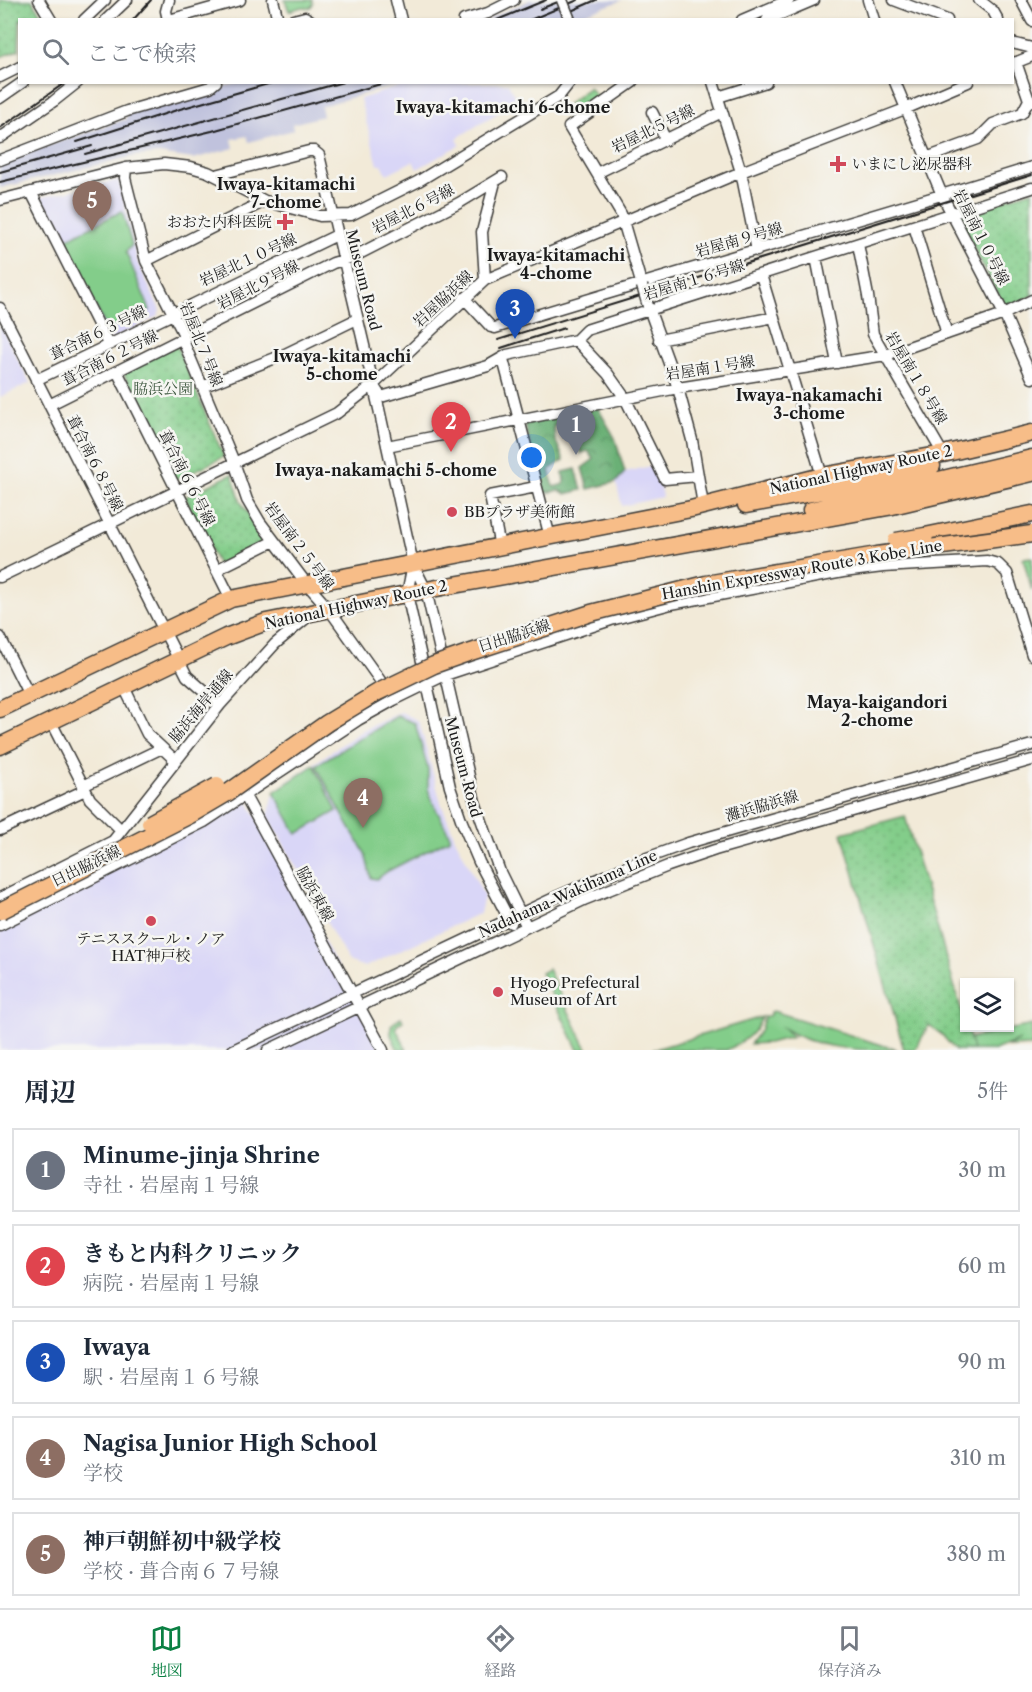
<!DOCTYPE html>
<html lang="ja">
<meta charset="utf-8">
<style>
:root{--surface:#fff;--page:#f6f6f7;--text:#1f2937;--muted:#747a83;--line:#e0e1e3;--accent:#0b8043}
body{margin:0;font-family:"Libre Caslon Text","Noto Serif JP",serif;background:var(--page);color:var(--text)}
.controls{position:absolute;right:18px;bottom:18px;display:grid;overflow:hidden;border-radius:0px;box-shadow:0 2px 4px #0004}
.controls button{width:54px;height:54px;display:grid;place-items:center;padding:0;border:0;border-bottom:2px solid var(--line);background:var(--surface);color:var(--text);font:30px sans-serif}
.you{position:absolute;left:532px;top:458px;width:21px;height:21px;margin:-15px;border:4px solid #fff;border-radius:50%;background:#1a73e8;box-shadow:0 0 0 9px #1a73e833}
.badge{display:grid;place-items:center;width:39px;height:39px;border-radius:50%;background:var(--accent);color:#fff;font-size:20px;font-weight:700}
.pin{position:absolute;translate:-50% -50px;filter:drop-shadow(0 2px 3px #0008)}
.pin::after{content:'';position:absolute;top:32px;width:21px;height:18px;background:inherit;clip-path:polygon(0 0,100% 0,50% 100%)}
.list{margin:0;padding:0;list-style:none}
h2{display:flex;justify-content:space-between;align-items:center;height:78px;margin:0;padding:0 24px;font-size:26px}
h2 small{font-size:20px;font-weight:400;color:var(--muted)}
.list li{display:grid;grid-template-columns:39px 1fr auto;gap:18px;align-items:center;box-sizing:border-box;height:84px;margin:0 12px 12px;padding:0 12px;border:2px solid var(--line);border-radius:0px}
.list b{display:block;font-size:22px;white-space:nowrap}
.list p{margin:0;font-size:20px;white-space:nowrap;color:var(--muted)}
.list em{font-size:20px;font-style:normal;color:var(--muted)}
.icon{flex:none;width:33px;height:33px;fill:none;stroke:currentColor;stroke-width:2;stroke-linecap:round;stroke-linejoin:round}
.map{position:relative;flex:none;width:1032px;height:1050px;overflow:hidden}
.search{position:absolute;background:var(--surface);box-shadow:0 2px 4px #0004;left:18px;right:18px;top:18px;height:66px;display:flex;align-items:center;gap:15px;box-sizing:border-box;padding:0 21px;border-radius:0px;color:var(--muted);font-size:22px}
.sheet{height:558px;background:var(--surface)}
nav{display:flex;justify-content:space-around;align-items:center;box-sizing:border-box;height:84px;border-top:2px solid var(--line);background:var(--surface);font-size:16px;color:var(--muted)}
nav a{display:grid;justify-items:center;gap:3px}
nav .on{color:var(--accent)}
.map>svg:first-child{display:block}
</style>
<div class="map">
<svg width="1032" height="1050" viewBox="0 0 1032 1050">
<defs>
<pattern id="forest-crowns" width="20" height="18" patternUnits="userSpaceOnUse" patternTransform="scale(1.5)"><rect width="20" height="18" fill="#6ab076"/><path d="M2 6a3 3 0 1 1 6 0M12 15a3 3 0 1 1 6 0" fill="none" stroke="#568e60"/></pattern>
<pattern id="park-dots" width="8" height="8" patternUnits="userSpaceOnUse" patternTransform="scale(1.5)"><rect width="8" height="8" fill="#83cd8a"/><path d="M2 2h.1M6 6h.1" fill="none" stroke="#71af76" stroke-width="1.8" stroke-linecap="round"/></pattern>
</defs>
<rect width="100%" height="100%" fill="#f6f6f2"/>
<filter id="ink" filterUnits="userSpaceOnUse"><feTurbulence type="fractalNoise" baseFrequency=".0167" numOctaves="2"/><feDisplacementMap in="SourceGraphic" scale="12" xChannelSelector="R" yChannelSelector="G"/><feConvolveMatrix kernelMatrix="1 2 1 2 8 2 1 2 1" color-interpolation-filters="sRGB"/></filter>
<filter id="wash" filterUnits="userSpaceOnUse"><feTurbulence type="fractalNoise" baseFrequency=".008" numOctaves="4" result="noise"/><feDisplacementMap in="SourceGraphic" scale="24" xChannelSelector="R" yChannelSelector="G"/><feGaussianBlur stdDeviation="1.35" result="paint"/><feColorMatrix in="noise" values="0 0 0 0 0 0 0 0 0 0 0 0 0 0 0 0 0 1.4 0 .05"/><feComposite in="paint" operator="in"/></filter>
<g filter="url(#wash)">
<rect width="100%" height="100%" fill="#f2ead8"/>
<path fill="#d9d6f7" d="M409,83H508L516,99L504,109L457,138L460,145L417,169L413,161L387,174L382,164L378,165L360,99Z
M119,180L138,263L160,310L158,316L112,339L107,337L38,198Z
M0,324L30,383L0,397Z
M655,465L663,479L659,481L662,497L622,506L616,482L625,472Z
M401,712L417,720L420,725L441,803L456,840L484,896L480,913L365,967L348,961L268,816L275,790L363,730Z
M245,796L383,1050H0V925Z"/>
<path fill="#c0c2dd" d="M530,0H623L571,19L486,20Z
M238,83H404L321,106L323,116L292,124L293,130L249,142L247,136L232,139L234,148L193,159L159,154L135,156L0,188V162L126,119L127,114Z"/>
<path fill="#83cd8a" stroke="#507453" stroke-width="1.5" d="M285,0H312L313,4L310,8L302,7L289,11Z
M122,211L132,245L126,252L150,310L112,327L105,325L62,241Z
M1032,557V591L1023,558Z
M397,716L415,723L428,769V789L433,803L450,836L448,840L388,871L377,879L371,878L365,853L348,825L316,765Z
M314,765L337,811L297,834L274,792Z
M548,969L584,1043L588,1050H578L541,973Z
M773,1011L898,1050C856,1050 817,1050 781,1027L793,1037L768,1043L750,1044L761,1029L764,1017L770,1015V1012Z
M962,1011L964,1028H967L970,1038L1032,1025V1046L1007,1047L1020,1040L994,1050H967Z
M401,1017L403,1021L398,1024L396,1028L407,1050H398L391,1035V1025Z
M762,1017C756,1033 741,1044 726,1050H652Z"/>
<path fill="url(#forest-crowns)" stroke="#436649" stroke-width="1.5" d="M598,408L615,438L625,472L616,482L588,489L582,468L594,459L588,451L581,453L570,421L554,426L555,439L564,460L549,470L554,487L564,484L563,472L576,469L582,490L566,494L559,490L542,494L524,421Z"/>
<path fill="url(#park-dots)" stroke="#507453" stroke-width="1.5" d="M0,0H32L44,19L20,20L19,50L0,57Z
M589,87L600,101L579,117L568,104Z
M1032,191V296L1011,307L1003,304L956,214Z
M176,344L224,457L175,480L124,374V370Z
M232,474L241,502L266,543L218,565L185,497Z
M905,816L964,1019V1028H967L973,1050H955L942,1035L929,1025L915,1050H904L842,833Z"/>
</g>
<g filter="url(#ink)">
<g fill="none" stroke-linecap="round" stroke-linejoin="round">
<g stroke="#3c3b38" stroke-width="13">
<path id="minor" d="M39,0L51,20
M273,0L278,20
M396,0L401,20
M868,0L874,20
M894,0L947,20
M979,0L993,11L998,20
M1021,0L1032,21
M84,20L105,0
M106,20L127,0
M168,20L166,11L169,0
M169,20L240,0
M293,20L305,17L310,20
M464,20L488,13L514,0
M742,20L789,0
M767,20L814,0
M1012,43L1032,48
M1016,62L1029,100L1032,101
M1012,64L1032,56
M0,77L20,67
M633,82L569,127L621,214L642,286
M713,82L741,172L757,251
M895,82L942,195L1004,314L1032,378
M718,97L766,82
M0,98L23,82
M652,112L666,140
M0,138L54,101L78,82
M926,158L978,139L993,124L1022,113L1029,100
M0,160L127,111L210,87L216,82
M126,168L125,178L146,261L185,337L184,343L234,462L247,500L260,522L306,583L329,609L389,693
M597,173L722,112
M216,175L309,151H314L319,155L379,409L413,564L426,590L475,802L500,872L527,927
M31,192L108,344
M0,200L126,168L164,164L191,167L208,172L265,201L320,216L351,215L417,182L559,96L570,82
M914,226L947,334
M858,244L868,296L873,334L943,454
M816,257L837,363
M146,261L265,201
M761,275L822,476
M485,280L482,232L495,182
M464,298L491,327L495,328C674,272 854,223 1032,167
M648,306L678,388L692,440L703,505
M0,308L187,676L220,705
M576,340L608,374L625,398L665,479L698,476
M659,340L774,317
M503,359L550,537
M117,371L231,599
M36,380L337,235
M202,387L283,355L357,319
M375,388L381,397L488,366L507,355L576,340L586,330L1032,188
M49,405L333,263L353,257L459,203L502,177
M387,446L678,388L886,355L1004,314L1032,300
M500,547L490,496L536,487
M413,564L407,594L450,787L462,822L479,862L511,923
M216,570L274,541
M0,577L337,413L373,385L485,280L741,172L905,109L968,82
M0,637L29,695
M124,687L147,734L176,761
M51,722L90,799L121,830
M83,786L162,748
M245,796L383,1050
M0,830L85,790
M0,898L113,841L220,705L275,644L310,615
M0,925L204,822L358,720L394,700L445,675L611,620L671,604L843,572L883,567L987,561L998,564L1007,573L1032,655
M233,1050L556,897L644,859L688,843L764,821L1032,745
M268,1050L586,899L668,866L715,850L1032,760"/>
</g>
<g stroke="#3c3b38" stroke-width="19">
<path id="highway" d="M746,505L828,490L932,466
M811,510L1032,458
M925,536L1032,514
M0,709L231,599L691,509L822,476L943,454L1032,433
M0,746L226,637L266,622L426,590L888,507L1032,473"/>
</g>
<use href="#minor" stroke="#fff" stroke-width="10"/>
<use href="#highway" stroke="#f7bd88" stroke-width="16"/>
<path stroke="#1c1c1c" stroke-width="2" d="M540,9L563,0
M571,11L596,0
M133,20L151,0
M497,20L546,0
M530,20L578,0
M0,128L66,82
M77,142L180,109L275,82
M85,154L343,82
M0,172L92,146
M0,182L212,131L388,82
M498,340L1032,175
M501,348L564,328"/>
<g stroke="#3c3b38" stroke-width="13" stroke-linecap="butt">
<path id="minor-bridge" d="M562,0L570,20
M642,286L648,306"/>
</g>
<g stroke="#3c3b38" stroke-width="19" stroke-linecap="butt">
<path id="highway-bridge" d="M896,541L925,536
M150,823L217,786
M0,911L190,815L229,792L327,723L378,692L434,665L468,653L591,613L706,584L877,555L1032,534"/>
</g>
<use href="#minor-bridge" stroke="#fff" stroke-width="10"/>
<use href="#highway-bridge" stroke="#f7bd88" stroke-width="16"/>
</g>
</g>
<g fill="#d1495b" stroke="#f6f6f2" stroke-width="2">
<path d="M835 155h6v6h6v6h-6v6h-6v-6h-6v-6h6z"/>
<path d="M282 213h6v6h6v6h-6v6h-6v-6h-6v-6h6z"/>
<circle cx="452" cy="512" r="6"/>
<circle cx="151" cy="921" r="6"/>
<circle cx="498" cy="992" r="6"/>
</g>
<g text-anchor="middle" stroke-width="5" stroke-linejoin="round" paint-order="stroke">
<g font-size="15" fill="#1c1c1c" stroke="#f6f6f2">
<text transform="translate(653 129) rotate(-26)" y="5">岩屋北５号線</text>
<text transform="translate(413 209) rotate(-27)" y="5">岩屋北６号線</text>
<text transform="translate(981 237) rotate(63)" y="5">岩屋南１０号線</text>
<text transform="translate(739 240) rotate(-16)" y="5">岩屋南９号線</text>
<text transform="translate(248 260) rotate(-25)" y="5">岩屋北１０号線</text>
<text transform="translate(363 280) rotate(76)" y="5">Museum Road</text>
<text transform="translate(694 280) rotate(-17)" y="5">岩屋南１６号線</text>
<text transform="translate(258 285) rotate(-27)" y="5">岩屋北９号線</text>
<text transform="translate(443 299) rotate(-43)" y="5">岩屋脇浜線</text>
<text transform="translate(98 333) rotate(-26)" y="5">葺合南６３号線</text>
<text transform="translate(201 344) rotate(68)" y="5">岩屋北７号線</text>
<text transform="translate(110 358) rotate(-27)" y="5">葺合南６２号線</text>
<text transform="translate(710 368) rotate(-9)" y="5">岩屋南１号線</text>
<text transform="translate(916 378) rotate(59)" y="5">岩屋南１８号線</text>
<text transform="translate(95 463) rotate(63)" y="5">葺合南６８号線</text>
<text transform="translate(861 470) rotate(-12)" y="5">National Highway Route 2</text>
<text transform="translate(187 478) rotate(63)" y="5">葺合南６６号線</text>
<text transform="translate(299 546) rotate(53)" y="5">岩屋南２５号線</text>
<text transform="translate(802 570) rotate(-10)" y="5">Hanshin Expressway Route 3 Kobe Line</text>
<text transform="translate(356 605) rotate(-12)" y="5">National Highway Route 2</text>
<text transform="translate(514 636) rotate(-18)" y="5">日出脇浜線</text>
<text transform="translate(201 706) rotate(-50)" y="5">脇浜海岸通線</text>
<text transform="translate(463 767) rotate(75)" y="5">Museum Road</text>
<text transform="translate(762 806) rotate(-16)" y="5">灘浜脇浜線</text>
<text transform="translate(86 866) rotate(-26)" y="5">日出脇浜線</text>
<text transform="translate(315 894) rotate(61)" y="5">脇浜東線</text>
<text transform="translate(568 894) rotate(-24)" y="5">Nadahama-Wakihama Line</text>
</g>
<g font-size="15" fill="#1c1c1c" stroke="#f6f6f2" text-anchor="start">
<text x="852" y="169">いまにし泌尿器科</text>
<text x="272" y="227" text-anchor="end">おおた内科医院</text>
<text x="464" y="517">BBプラザ美術館</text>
<text x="151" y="944" text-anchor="middle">テニススクール・ノア<tspan x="151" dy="17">HAT神戸校</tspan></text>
<text x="510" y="988">Hyogo Prefectural<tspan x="510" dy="17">Museum of Art</tspan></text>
</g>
<g font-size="15" fill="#405a42" stroke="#f6f6f2">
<text x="163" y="394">脇浜公園</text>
</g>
<g font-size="16" font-weight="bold" fill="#1c1c1c" stroke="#f6f6f2">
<text x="503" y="113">Iwaya-kitamachi 6-chome</text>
<text x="286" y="190">Iwaya-kitamachi<tspan x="286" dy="18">7-chome</tspan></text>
<text x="556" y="261">Iwaya-kitamachi<tspan x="556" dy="18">4-chome</tspan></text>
<text x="342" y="362">Iwaya-kitamachi<tspan x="342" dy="18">5-chome</tspan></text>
<text x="809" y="401">Iwaya-nakamachi<tspan x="809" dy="18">3-chome</tspan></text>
<text x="386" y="476">Iwaya-nakamachi 5-chome</text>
<text x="877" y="708">Maya-kaigandori<tspan x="877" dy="18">2-chome</tspan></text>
</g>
</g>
</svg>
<div class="controls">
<button><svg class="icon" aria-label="layers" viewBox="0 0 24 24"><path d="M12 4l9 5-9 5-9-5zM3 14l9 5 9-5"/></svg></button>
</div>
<div class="you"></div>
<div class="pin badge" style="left:576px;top:455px;background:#6b7280">1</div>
<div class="pin badge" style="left:451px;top:452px;background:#e0444e">2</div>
<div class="pin badge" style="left:515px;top:339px;background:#1a4fb4">3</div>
<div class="pin badge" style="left:363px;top:828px;background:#8d6e63">4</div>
<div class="pin badge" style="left:92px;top:231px;background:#8d6e63">5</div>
<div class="search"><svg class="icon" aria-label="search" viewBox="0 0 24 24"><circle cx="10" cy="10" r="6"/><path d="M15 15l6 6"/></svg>ここで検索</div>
</div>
<section class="sheet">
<h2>周辺<small>5件</small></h2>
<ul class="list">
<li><span class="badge" style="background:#6b7280">1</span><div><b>Minume-jinja Shrine</b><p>寺社 · 岩屋南１号線</p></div><em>30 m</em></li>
<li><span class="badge" style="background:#e0444e">2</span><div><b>きもと内科クリニック</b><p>病院 · 岩屋南１号線</p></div><em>60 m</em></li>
<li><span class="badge" style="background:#1a4fb4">3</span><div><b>Iwaya</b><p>駅 · 岩屋南１６号線</p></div><em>90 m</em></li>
<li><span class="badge" style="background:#8d6e63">4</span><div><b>Nagisa Junior High School</b><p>学校</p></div><em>310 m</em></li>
<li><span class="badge" style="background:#8d6e63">5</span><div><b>神戸朝鮮初中級学校</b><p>学校 · 葺合南６７号線</p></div><em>380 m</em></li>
</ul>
</section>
<nav>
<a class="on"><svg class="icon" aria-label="map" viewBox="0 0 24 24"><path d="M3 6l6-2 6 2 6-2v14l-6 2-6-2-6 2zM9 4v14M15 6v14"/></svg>地図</a>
<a><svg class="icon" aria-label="directions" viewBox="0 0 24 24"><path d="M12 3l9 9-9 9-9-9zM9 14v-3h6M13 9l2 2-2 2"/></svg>経路</a>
<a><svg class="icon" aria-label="saved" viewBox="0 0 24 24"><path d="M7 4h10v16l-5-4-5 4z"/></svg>保存済み</a>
</nav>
